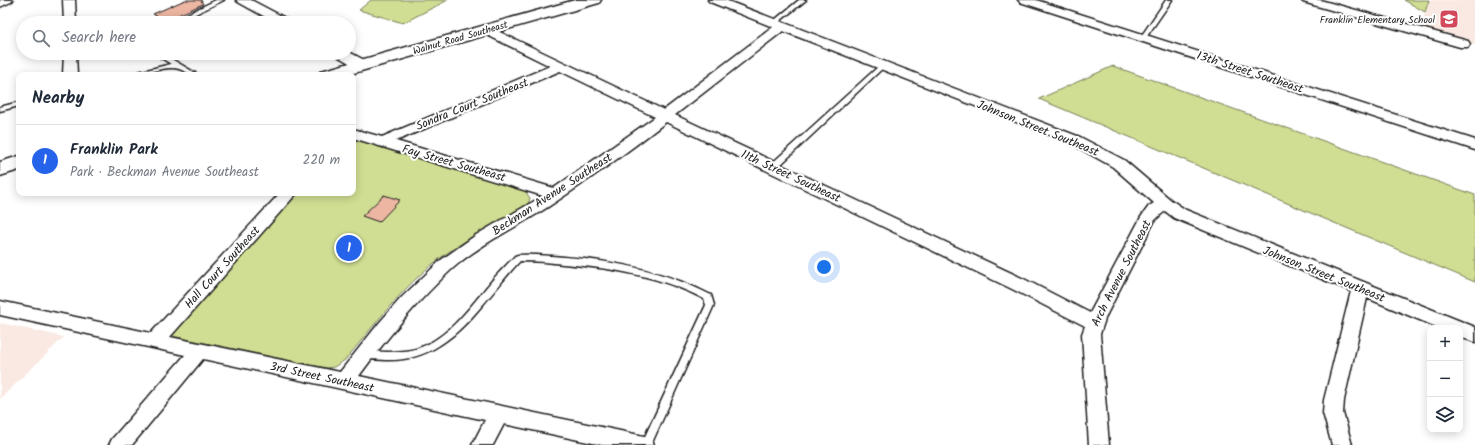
<!DOCTYPE html>
<meta charset="utf-8">
<style>
:root{--surface:#fff;--page:#f2f2f3;--text:#1f2937;--muted:#747a83;--line:#e0e1e3;--accent:#2563eb}
body{margin:0;font-family:Kalam,sans-serif;background:var(--page);color:var(--text)}
.controls{position:absolute;right:12px;bottom:12px;display:grid;overflow:hidden;border-radius:8px;box-shadow:0 2px 10px #0003}
.controls button{width:36px;height:36px;display:grid;place-items:center;padding:0;border:0;border-bottom:1px solid var(--line);background:var(--surface);color:var(--text);font:20px sans-serif}
.you{position:absolute;left:824px;top:267px;width:14px;height:14px;margin:-10px;border:3px solid #fff;border-radius:50%;background:#1a73e8;box-shadow:0 0 0 6px #1a73e833}
.badge{display:grid;place-items:center;width:26px;height:26px;border-radius:50%;background:var(--accent);color:#fff;font-size:13px;font-weight:700}
.pin{position:absolute;translate:-50% -50%;border:2px solid #fff;box-shadow:0 1px 4px #0006}
.list{margin:0;padding:0;list-style:none}
h2{display:flex;justify-content:space-between;align-items:center;height:52px;margin:0;padding:0 16px;font-size:17px}
h2 small{font-size:13px;font-weight:400;color:var(--muted)}
.list li{display:grid;grid-template-columns:26px 1fr auto;gap:12px;align-items:center;box-sizing:border-box;height:72px;padding:0 16px;border-top:1px solid var(--line)}
.list b{display:block;font-size:15px;white-space:nowrap}
.list p{margin:0;font-size:13px;white-space:nowrap;color:var(--muted)}
.list em{font-size:13px;font-style:normal;color:var(--muted)}
.icon{flex:none;width:22px;height:22px;fill:none;stroke:currentColor;stroke-width:2;stroke-linecap:round;stroke-linejoin:round}
.map{position:relative;flex:none;width:1475px;height:445px;overflow:hidden}
.search{position:absolute;background:var(--surface);box-shadow:0 2px 10px #0003;left:16px;top:16px;width:340px;height:44px;display:flex;align-items:center;gap:10px;box-sizing:border-box;padding:0 14px;border-radius:22px;color:var(--muted);font-size:15px}
.panel{position:absolute;background:var(--surface);box-shadow:0 2px 10px #0003;left:16px;top:72px;width:340px;height:124px;border-radius:8px}
.map>svg:first-child{display:block}
</style>
<div class="map">
<svg width="1475" height="445" viewBox="0 0 1475 445">
<rect width="100%" height="100%" fill="#fff"/>
<filter id="ink" filterUnits="userSpaceOnUse"><feTurbulence type="fractalNoise" baseFrequency=".025" numOctaves="2"/><feDisplacementMap in="SourceGraphic" scale="8" xChannelSelector="R" yChannelSelector="G"/><feConvolveMatrix kernelMatrix="1 2 1 2 8 2 1 2 1" color-interpolation-filters="sRGB"/></filter>
<g filter="url(#ink)">
<path fill="#fae9e3" d="M1429,0H1475V45L1421,27Z
M0,323L64,337L0,399Z"/>
<path fill="#cfde92" stroke="#767d57" d="M371,0H448L403,23L359,10Z
M1404,0H1429L1425,12Z
M1113,66L1475,195V282L1039,99Z
M353,137L525,191L530,198L528,204L523,209C495,225 465,239 439,259C402,287 374,326 345,360L334,367L326,368L167,335L292,193H353Z"/>
<path fill="#edb6a2" stroke="#1c1c1c" d="M185,0H201L203,4L165,21L153,14Z
M384,195L400,200L379,222L362,216Z"/>
<g fill="none" stroke-linecap="round" stroke-linejoin="round">
<g stroke="#1c1c1c" stroke-width="3">
<path id="service" d="M216,0H224L177,23H169Z
M799,0H806L775,25H771V23Z
M1166,0H1172L1145,39H1141L1140,38Z
M153,53H161L199,75C187,75 183,68 172,68C158,68 144,75 129,75L130,74L171,64Z
M882,64L885,66L884,67L776,169H770L769,167L770,165L880,65Z
M19,102V106L0,111V107Z
M518,255C533,254 548,256 564,257C615,261 665,271 711,295L714,305L651,445H641L706,305L704,299C660,276 612,268 563,264C549,262 534,261 520,261C481,302 450,363 385,360C377,359 368,360 361,358L359,355L361,352L364,351C381,352 399,353 416,349C448,339 470,307 490,283C498,273 507,265 515,256Z"/>
</g>
<g stroke="#1c1c1c" stroke-width="3">
<path id="minor" d="M0,0H13L11,2L0,7Z
M63,0H75L76,23H64Z
M236,0H251L289,20L291,23H276L238,2Z
M708,0H725L1080,137L1124,160L1171,200L1186,210L1475,327V342L1460,337V328H1439L1367,298L1344,400L1343,413L1352,445H1332L1323,413L1324,400L1351,291L1174,218L1165,211L1155,220L1106,316L1100,334L1109,445H1089L1082,334L1085,326L1012,289L666,122C629,151 590,179 551,205C518,227 481,243 452,269C417,301 387,338 359,376L644,436L651,439L654,445H602L504,424L493,445H472L485,420L203,359L132,445H109L112,439L185,355L0,315V301L151,333L280,193H297L170,337L340,372L379,323L402,297L441,260L476,235L543,196L353,138V129L382,137L550,66L483,33L481,30L483,27L487,26L664,110L773,27L710,2ZM783,31L1070,143L1113,167L1154,203L1149,206L1141,217L1090,313L1024,279L675,115ZM560,71L655,117L554,188L396,141Z
M1018,0H1036L1475,140V150L1020,2Z
M1301,0H1320L1468,41L1470,44L1468,47H1460L1303,2Z
M349,52L368,62L369,65L368,68H358L337,56L335,53Z
M64,53H76L77,75H63Z"/>
</g>
<g stroke="#1c1c1c" stroke-width="3">
<path id="secondary" d="M575,0H601L599,3L347,75H318L321,71Z
M19,156V170L0,176V162Z"/>
</g>
<use href="#service" fill="#fff" fill-rule="evenodd"/>
<use href="#minor" fill="#fff" fill-rule="evenodd"/>
<use href="#secondary" fill="#fff" fill-rule="evenodd"/>
</g>
</g>
<defs>
<g id="school-square" transform="scale(1)"><rect x="-9" y="-9" width="18" height="18" rx="4" fill="#d1495b" stroke="#fff"/><path d="M0-5L7-2L0 1L-7-2ZM-4 1L0 2.5L4 1V4Q0 6-4 4Z" fill="#fff"/></g>
</defs>
<g fill-rule="evenodd">
<use href="#school-square" x="1449" y="19"/>
</g>
<g text-anchor="middle" stroke-width="4" stroke-linejoin="round" paint-order="stroke">
<g font-size="10" fill="#1c1c1c" stroke="#fff" text-anchor="end">
<text x="1435" y="23">Franklin Elementary School</text>
</g>
<g font-size="10" fill="#1c1c1c" stroke="#fff">
<text transform="translate(460 37) rotate(-16)" y="4">Walnut Road Southeast</text>
</g>
<g font-size="12" fill="#1c1c1c" stroke="#fff">
<text transform="translate(1250 72) rotate(18)" y="4">13th Street Southeast</text>
<text transform="translate(472 104) rotate(-22)" y="4">Sondra Court Southeast</text>
<text transform="translate(1038 128) rotate(22)" y="4">Johnson Street Southeast</text>
<text transform="translate(454 163) rotate(16)" y="4">Fay Street Southeast</text>
<text transform="translate(791 176) rotate(25)" y="4">11th Street Southeast</text>
<text transform="translate(552 194) rotate(-33)" y="4">Beckman Avenue Southeast</text>
<text transform="translate(222 267) rotate(-48)" y="4">Hall Court Southeast</text>
<text transform="translate(1121 273) rotate(-63)" y="4">Arch Avenue Southeast</text>
<text transform="translate(1324 274) rotate(22)" y="4">Johnson Street Southeast</text>
<text transform="translate(322 377) rotate(12)" y="4">3rd Street Southeast</text>
</g>
</g>
</svg>
<div class="controls">
<button>+</button>
<button>−</button>
<button><svg class="icon" aria-label="layers" viewBox="0 0 24 24"><path d="M12 4l9 5-9 5-9-5zM3 14l9 5 9-5"/></svg></button>
</div>
<div class="you"></div>
<div class="pin badge" style="left:349px;top:248px">1</div>
<div class="search"><svg class="icon" aria-label="search" viewBox="0 0 24 24"><circle cx="10" cy="10" r="6"/><path d="M15 15l6 6"/></svg>Search here</div>
<section class="panel">
<h2>Nearby<small></small></h2>
<ul class="list">
<li><span class="badge">1</span><div><b>Franklin Park</b><p>Park · Beckman Avenue Southeast</p></div><em>220 m</em></li>
</ul>
</section>
</div>
